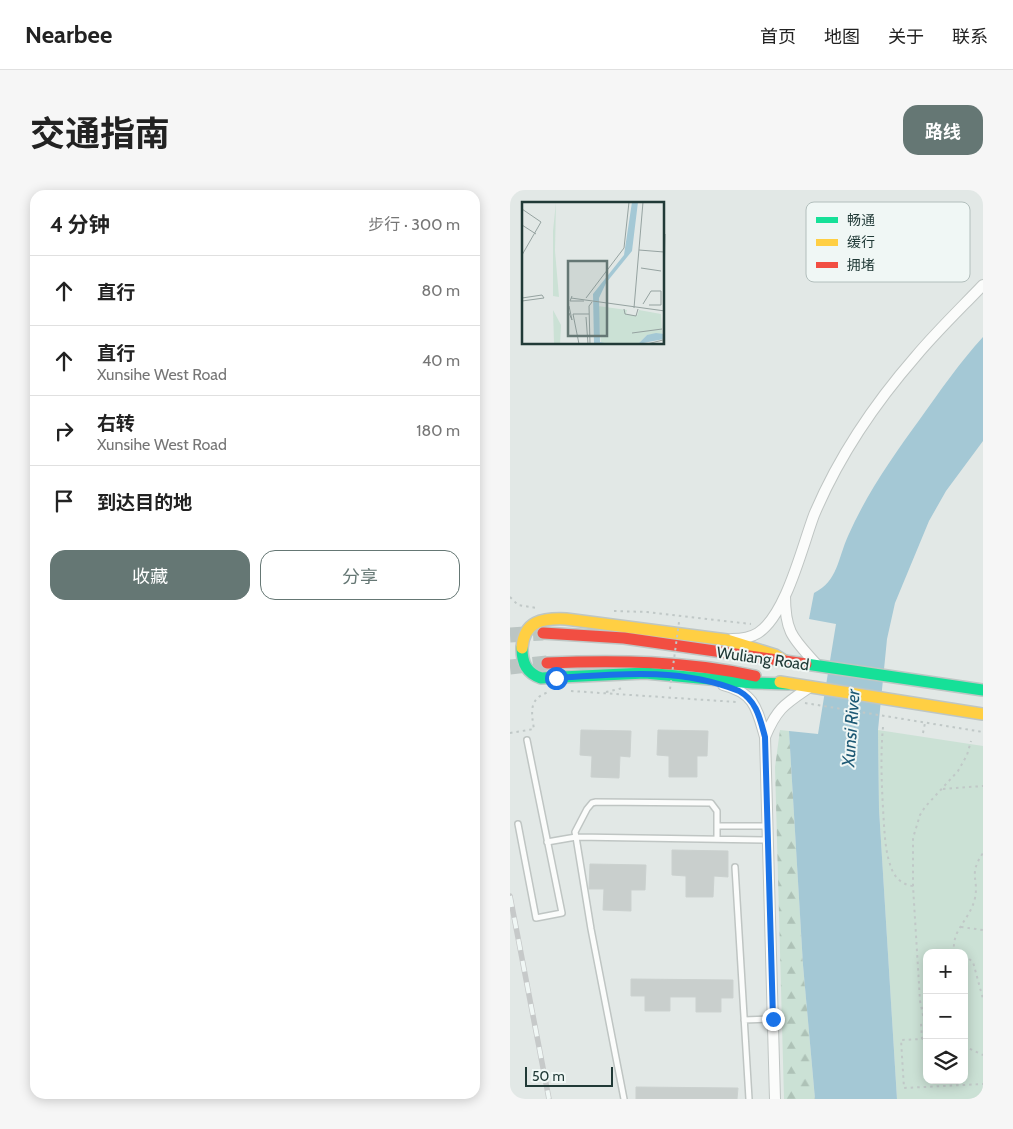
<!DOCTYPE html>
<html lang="zh">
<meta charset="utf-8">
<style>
:root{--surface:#fff;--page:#f6f6f6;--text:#222;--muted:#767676;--line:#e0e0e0;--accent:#657774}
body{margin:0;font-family:Cabin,"Noto Sans SC",sans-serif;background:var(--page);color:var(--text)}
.controls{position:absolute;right:15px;bottom:15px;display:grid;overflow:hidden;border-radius:10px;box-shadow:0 2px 12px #0003}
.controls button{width:45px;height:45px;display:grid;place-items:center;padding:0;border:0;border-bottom:1px solid var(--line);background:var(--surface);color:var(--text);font:25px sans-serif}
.scale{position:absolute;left:15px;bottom:12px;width:88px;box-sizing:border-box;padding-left:5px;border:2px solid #213a37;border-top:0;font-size:14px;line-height:18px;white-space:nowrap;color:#213a37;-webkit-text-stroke:4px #f0f7f5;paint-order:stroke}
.stop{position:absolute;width:15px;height:15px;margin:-11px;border:4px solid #1a73e8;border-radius:50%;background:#fff}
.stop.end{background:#1a73e8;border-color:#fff;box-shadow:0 1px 5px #0008}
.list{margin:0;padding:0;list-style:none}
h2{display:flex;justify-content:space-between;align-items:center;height:65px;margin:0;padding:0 20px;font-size:21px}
h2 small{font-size:16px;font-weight:400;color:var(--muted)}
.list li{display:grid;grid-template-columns:32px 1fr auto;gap:15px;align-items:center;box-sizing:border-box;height:70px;padding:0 20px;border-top:1px solid var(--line)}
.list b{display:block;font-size:19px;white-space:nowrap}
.list p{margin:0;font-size:16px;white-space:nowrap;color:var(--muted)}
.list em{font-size:16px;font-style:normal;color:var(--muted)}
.actions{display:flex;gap:10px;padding:15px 20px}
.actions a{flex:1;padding:11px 0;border:1px solid var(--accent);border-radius:15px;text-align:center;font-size:18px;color:var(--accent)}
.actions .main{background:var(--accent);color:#fff}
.icon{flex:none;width:28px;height:28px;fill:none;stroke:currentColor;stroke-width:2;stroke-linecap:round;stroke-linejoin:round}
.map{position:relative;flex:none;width:473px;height:909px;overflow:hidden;border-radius:15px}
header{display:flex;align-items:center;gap:30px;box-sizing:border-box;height:70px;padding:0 25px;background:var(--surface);border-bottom:1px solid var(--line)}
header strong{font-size:24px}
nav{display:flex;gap:28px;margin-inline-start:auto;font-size:18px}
.intro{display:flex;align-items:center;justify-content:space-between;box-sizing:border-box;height:120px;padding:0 30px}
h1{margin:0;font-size:35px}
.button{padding:12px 22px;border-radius:15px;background:var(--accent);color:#fff;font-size:18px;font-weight:700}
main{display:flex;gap:30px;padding:0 30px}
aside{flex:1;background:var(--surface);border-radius:15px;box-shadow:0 2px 12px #0003}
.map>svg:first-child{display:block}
</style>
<header>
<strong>Nearbee</strong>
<nav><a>首页</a><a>地图</a><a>关于</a><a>联系</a></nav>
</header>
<div class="intro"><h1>交通指南</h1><a class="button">路线</a></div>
<main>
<aside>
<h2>4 分钟<small>步行 · 300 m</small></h2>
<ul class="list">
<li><svg class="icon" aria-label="ahead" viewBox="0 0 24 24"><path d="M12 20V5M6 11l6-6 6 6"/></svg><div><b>直行</b></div><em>80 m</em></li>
<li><svg class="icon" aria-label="ahead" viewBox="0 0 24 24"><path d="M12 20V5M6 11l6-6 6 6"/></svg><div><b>直行</b><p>Xunsihe West Road</p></div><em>40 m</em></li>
<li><svg class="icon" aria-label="right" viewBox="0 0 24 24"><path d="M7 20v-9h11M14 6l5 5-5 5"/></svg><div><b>右转</b><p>Xunsihe West Road</p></div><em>180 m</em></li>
<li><svg class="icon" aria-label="arrive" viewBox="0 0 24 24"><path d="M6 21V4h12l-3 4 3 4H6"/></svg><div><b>到达目的地</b></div></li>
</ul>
<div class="actions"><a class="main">收藏</a><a>分享</a></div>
</aside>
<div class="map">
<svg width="473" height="909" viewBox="0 0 473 909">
<defs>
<pattern id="forest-firs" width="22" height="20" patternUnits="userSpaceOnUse" patternTransform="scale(1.25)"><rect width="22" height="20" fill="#cbe1d5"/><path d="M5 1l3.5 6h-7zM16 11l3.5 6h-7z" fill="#aec2b7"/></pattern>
</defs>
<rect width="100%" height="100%" fill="#e2e8e6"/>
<path fill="#cbe1d5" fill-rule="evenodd" d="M368,540L473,556V909H387L369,619ZM417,763H454V890H417Z"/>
<path fill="url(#forest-firs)" d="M270,540L279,541L293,775L305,909H274L265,577Z"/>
<path fill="#a4c8d5" d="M473,147V251L436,301L419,331L385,413L377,449L368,540L369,619L387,909H305L293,775L279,541L308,544L326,434L299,429L304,403C328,391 328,368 338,346C357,303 383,266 410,229C430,201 450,172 473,147Z"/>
<path fill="#c9cfcd" stroke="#cbd1cf" d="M71,540L121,541L120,567L110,566L109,588L81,587L82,566L70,565Z
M148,540L198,541L197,566H187V587H159V566L147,565Z
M162,660L218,661V687L204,686L203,707H176V686L162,685Z
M80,674L136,675L135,700H121V721L93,720L94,699H79Z
M121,789L223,790V808H211V822H186V807H160V821H135V806H121Z
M126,897L228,898L227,909H126Z"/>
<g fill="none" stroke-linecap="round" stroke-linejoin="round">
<path stroke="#bbc5c3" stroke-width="15" stroke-dasharray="15 8" stroke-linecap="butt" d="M0,445L33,443
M0,477L37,473"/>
<g stroke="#bfc5c3" stroke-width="8">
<path id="lane" d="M8,634L26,728L52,723L17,550
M207,636H257
M37,652L66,647L258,650
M225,677L239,909
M234,830L263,829
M114,909L81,739L66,647L65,642L77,619L82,613L86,612L201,613L207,621V649"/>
</g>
<g stroke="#bfc5c3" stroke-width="12">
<path id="street" d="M275,406C275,444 284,449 308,476
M222,449C231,449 240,448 248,443C276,425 292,357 304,325C328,268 365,213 406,166C427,141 451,118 473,95
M213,495C245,503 247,519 255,547L265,909
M255,547C267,518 275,514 300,497"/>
</g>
<g stroke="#bec6c4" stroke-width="14">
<path id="fast" d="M12,458C12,474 17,483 31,488L135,483L243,493L278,494
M296,474L473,500"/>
</g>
<g stroke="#bec6c4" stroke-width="14">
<path id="slow" d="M12,458C14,431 32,428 56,429L217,450L265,465L276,472
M270,492L473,524"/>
</g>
<g stroke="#bec6c4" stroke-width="14">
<path id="jam" d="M33,443L114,448L296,474
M37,473C107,470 176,471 245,486"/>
</g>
<path stroke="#c0c8c7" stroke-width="2" stroke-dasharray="2.5 4" stroke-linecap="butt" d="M0,407L8,415L27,418
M104,421L137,422L241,434
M61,501L226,512
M96,502L113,498
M295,513L473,542
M373,537C370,569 372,602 374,635C375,649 376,664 381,677C384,687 392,695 403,696
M0,543L24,539C21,521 19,508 39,502
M413,543L415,533
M433,599L473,596
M451,737L473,740
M443,763C444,756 444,749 447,743C453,731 462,722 465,708C469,688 458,685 473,663
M454,765L463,772L473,809
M411,819L417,814
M415,829L411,833L412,849L391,850L394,898L473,894
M417,831L413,825L410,811L403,696V648L410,625L415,617L448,581L457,565L461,551
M454,856L473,865"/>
<use href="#lane" stroke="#fbfcfb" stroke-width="5"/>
<use href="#street" stroke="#fbfcfb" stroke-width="10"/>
<use href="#fast" stroke="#16e098" stroke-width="11"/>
<use href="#slow" stroke="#ffcf43" stroke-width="11"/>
<use href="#jam" stroke="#f24e42" stroke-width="11"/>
<g stroke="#c6c9c9" stroke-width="5.5">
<path id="rail" d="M0,706L39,909"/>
</g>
<use href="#rail" stroke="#f0f7f5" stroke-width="4" stroke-dasharray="11" stroke-linecap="butt"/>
<path stroke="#c0c8c7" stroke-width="2" stroke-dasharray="2.5 4" stroke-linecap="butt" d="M160,499L169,432"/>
</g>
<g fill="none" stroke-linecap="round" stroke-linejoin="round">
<path stroke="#1a73e8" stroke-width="6" d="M46,488C107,484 170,477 229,501C247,511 250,529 255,547L263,829"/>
</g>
<g text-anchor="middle" stroke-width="4" stroke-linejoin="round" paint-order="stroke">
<g font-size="16" fill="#213a37" stroke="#f0f7f5">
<text transform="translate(253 468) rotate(8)" y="6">Wuliang Road</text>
</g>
<g font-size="18" font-style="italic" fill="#1d5974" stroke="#f0f7f5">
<text transform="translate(341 538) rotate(-86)" y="6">Xunsi River</text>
</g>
</g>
<g transform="translate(12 12)">
<rect width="142" height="142" fill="#e2e8e6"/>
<path d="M76,104L105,108L104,112L115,114L117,108L139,112L140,132L125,133L116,142H79Z" fill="#cbe1d5"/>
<path d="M34,0L33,49L37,95L31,94V29ZM31,108L39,123L38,142L32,141Z" fill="#cbe1d5"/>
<path d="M110,0H116L110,49L84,81L77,96L78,140L87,142H72L71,92L102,53ZM134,131L142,132V137L116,142L125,133Z" fill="#a4c8d5"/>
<path fill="none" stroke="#95a2a0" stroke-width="1" d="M0,7L19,20L0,53M0,23L14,32M117,48L142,50M119,66L139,69M50,94L48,99H62M0,96L20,93L22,96L0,99M49,96L143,109M64,96L102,46L107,0M121,102L129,89H139V103H127M112,106L121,0M102,107L103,112L114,114L116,107M47,111L50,118L47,104M51,112L57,142M51,112H67M64,115L66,142M110,131L140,127M68,142L67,104L70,100M125,142L141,138M141,142L143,32"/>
<path fill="#657774" fill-opacity="0.15" stroke="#657774" stroke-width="2.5" d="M46,59H85V134H46Z"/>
<rect width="142" height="142" fill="none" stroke="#213a37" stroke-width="2.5"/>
</g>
<rect x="296" y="12" width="164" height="80" rx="8" fill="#f0f7f5" stroke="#b2bebc" stroke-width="1"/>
<rect x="306" y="27" width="22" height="6" fill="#16e098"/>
<rect x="306" y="49" width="22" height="7" fill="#ffcf43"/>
<rect x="306" y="72" width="22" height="6" fill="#f24e42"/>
<g font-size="14" fill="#213a37">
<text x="337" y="35">畅通</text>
<text x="337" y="57">缓行</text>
<text x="337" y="80">拥堵</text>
</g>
</svg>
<div class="controls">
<button>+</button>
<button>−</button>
<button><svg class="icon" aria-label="layers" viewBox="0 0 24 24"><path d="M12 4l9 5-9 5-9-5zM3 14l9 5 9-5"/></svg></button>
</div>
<div class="scale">50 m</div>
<div class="stop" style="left:46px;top:488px"></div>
<div class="stop end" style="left:263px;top:829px"></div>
</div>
</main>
